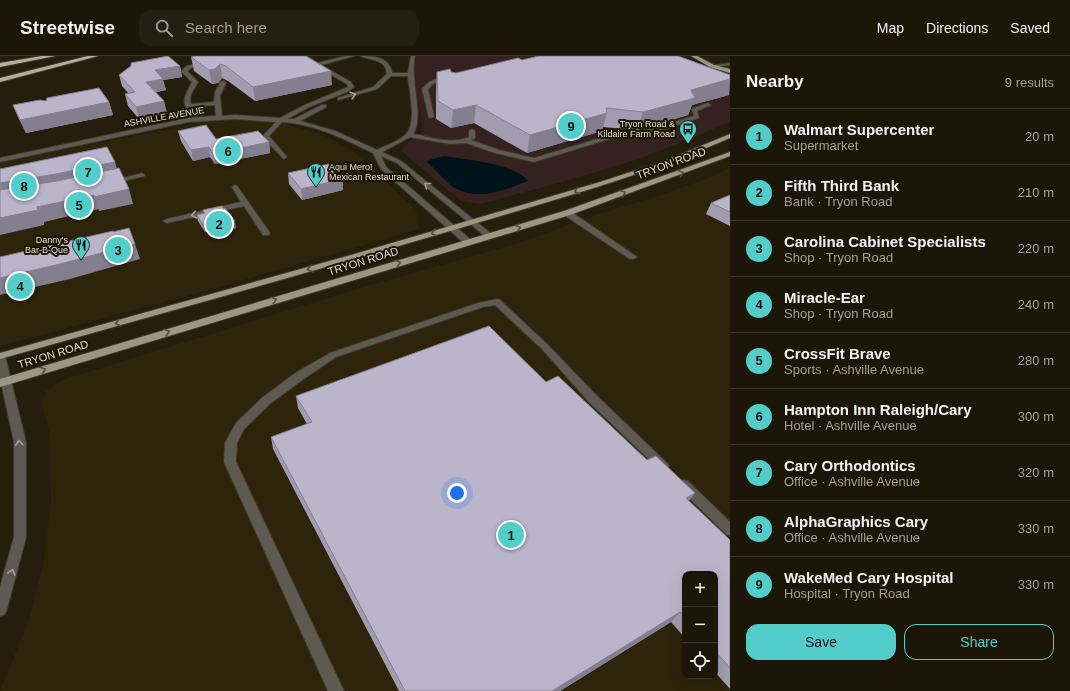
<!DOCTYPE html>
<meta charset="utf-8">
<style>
:root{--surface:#1c1609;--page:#251f12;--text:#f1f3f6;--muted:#a09f9c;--line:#3a352a;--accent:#53cdc9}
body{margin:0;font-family:Helvetica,sans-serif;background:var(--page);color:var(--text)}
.controls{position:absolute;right:12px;bottom:12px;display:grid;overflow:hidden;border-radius:8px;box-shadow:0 4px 16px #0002}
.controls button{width:36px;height:36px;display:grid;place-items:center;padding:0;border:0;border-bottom:1px solid var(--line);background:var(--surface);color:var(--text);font:20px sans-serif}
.you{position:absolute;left:457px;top:437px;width:14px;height:14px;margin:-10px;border:3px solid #fff;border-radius:50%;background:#1a73e8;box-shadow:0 0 0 6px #1a73e833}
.badge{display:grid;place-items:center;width:26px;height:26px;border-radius:50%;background:var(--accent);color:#111;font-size:13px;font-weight:700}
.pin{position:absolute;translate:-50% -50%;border:2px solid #fff;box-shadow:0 1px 4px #0006}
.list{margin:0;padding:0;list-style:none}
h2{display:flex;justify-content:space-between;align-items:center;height:52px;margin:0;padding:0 16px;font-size:17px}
h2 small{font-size:13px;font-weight:400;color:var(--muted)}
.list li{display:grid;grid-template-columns:26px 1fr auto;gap:12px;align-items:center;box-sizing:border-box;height:56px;padding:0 16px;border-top:1px solid var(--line)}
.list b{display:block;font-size:15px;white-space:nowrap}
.list p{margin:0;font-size:13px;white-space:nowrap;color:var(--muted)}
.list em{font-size:13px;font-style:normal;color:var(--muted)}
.actions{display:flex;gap:8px;padding:12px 16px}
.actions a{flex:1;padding:9px 0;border:1px solid var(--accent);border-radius:12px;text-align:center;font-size:14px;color:var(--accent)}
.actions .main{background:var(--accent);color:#111}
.icon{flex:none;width:22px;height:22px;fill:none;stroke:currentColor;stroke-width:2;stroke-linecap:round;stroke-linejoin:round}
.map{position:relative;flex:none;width:730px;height:635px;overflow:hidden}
header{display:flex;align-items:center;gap:24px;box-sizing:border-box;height:56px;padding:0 20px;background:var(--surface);border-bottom:1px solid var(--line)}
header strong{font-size:19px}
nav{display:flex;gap:22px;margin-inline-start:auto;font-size:14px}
.search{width:280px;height:36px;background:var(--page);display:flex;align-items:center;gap:10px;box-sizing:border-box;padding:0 14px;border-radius:12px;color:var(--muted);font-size:15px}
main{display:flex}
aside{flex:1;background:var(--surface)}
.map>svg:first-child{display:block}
</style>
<header>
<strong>Streetwise</strong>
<div class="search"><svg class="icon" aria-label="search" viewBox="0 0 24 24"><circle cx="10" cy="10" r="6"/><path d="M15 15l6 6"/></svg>Search here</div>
<nav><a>Map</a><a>Directions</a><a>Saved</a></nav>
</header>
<main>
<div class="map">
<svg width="730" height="635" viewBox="0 0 730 635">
<rect width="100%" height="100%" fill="#251e0c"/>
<path fill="#2e240b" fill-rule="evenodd" d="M239,64L286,68L323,79L352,94L416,154L419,173L220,231L0,290V108L9,105L198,67Z
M730,112V635H0L29,564L43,509L51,449L50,379L42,350L46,335L62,324L367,230L519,187L596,159L664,138L714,120ZM685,518H715V620H685Z"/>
<path fill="#342120" d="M417,0H672L730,38V65L705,77L636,104L562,126L480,148L461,145L401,95L406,88L424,75L416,31L414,6Z"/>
<path fill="#001318" d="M444,100C467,104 514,107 528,125C504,134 478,146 453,131C444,124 435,113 426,105Z"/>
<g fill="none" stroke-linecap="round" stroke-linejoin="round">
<g stroke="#403928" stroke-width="2">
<path id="minor" d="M300,0H305L317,7L346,0H354L321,9L351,26L354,31L347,36L309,51L287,63H294L322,49H326V51L300,65L335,75L377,94C386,89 398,86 405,79C418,68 409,36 408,20H391L377,33L338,44V42L373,31L387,18C385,2 371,5 361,0C373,0 390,1 392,17H408L411,0H415C409,24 425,59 413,78C431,81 451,89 469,81V75L472,73L475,75V82L471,84L499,94L534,102L617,77L641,76L694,60L692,53L708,47L711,49L697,55L699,62L641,80H619L534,106L495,97L466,87L450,88L410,81L382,96L401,105L494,180L490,182H487L397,107L381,100L386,111L471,184L472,186L468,188H465L381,113L373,97C344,83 315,68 282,66L269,80L287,101L284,103L265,84L263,80L276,66L235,63L188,66L0,106V102L188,62L216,60L215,49L193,51L195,55L192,57C178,48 187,37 192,26L181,15L187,10L206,6L208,8L191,12L187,15L198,26C194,34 188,39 191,48L214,46L215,36L220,27L219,26L224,25L226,27L220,40L222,60L235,59L280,62L305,49L348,31L347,28L316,10H311L312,8Z
M730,7V9L712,11L710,10Z
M442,21L447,22L433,28L428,33L434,61L429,62L422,33L429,26Z
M142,117L145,119L144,120L112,128L109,126Z
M235,129L237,130L270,177L269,179H263L244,150L167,167L163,165L167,163L241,146L232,131Z
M564,155H570L637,201L633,203H630L564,159Z
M497,243L500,244L548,289L597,340L667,407L669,410L667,413L663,415L659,413L589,346L542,293L495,249L483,251L336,301L305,322L271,347L244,373L237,387L236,406L344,635H328L224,406L225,387L236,367L263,341L297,316L330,297L478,247Z
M0,297L5,300L26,386V481L7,553L5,558L0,560V531L14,481V386L0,322Z
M684,424L688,425L730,466V480L726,478L680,433L678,429L680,425Z"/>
</g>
<g stroke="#403928" stroke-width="2">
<path id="major" d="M691,0H697L714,9L730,13V17L710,11Z
M730,78V82C642,121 549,145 457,173C305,218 152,260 0,303V297L351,199L600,126L664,105Z
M730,96V100L570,159L0,331V323L564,155Z"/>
</g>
<g stroke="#403928" stroke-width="2">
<path id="highway" d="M42,0H55L0,11V7Z
M88,0H98L0,26V22Z"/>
</g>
<use href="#minor" fill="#5e5a52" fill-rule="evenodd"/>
<use href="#major" fill="#9d9684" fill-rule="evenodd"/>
<use href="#highway" fill="#b6ad97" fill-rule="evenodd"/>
</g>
<path fill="#a19caf" d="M191,1L332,29L255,45L228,25L222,22L218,27L212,28L194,15Z
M679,1L730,19L729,39L692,49L688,59L637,74L603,71L602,75L527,97L474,67L451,72L436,63V33L437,16L456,17L522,4Z
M180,10L182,21L163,24L166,34L156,36L167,57L139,63L128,50L125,38H129L122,30L119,19Z
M46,45L109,46L113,59L26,77L18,61L13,49Z
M178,75L216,83L269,86L270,97L215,108L210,101L193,105L181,85Z
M288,117L343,123V134L302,144L289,128Z
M730,139V170L706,158L711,147Z
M203,154L236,172L216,177L213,174L205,176L198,165L197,159L204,157Z
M546,326L689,445L730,484V633L715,616V518H685V582L671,566L560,635H399L273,393L271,381L307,368L298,352L296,340Z"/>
<path fill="#837f8f" d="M220,8L222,22L218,27L212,28L209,14Z
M180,10L182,21L163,24L166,34L148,38L146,26L155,14Z
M331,15L332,29L255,45L253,31Z
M730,23L729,39L692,49L688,59L637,74L643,56L691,34Z
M164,45L167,57L139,63L136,51Z
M109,46L113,59L26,77L20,64Z
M476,49L474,67L451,72L453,54Z
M607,57L602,75L527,97L530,79Z
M269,86L270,97L215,108L213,98Z
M209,91L210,101L193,105L191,94Z
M115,106L119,120L0,143V127Z
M343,123V134L302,144L301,133Z
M129,133L133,148L99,155L94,141Z
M94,139L99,153L44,166V169L0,179V162L37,151Z
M235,165L236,172L216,177L214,171Z
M212,167L213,174L205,176L203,169Z
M135,188L140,203L70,223L0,239V222Z
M695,437L687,448L686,442Z
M680,556L671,566L560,635H552Z"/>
<path fill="#bbb5cc" stroke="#837f8f" d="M168,0L180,10L155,14L163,23L146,26L164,45L136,51L125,38L135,36L119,19L131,10V7Z
M196,0H306L331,15L253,31L226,10L220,8L215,13L209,14L191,1Z
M539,0H678L730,19V23L691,34L695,42L643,56L606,52L607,57L530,79L476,49L453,54L438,45L437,16L450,13L451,16L456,17L518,2L522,4Z
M99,32L109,46L20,64L13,49L40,44L46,45L47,42Z
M206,69L216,83L258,75L269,86L213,98L209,91L191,94L178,75Z
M107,91L115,106L56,118L0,127V113Z
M329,108L343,123L301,133L288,117Z
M119,112L129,133L94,141V139L37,151L38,154L0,162V134L57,125Z
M730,139V156L711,147Z
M222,150L223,152H225L235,165L214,171L212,167L203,169L197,159L205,157L203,154Z
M129,172L135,188L64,207L0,222V201L113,175V176Z
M489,270L546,326L558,320L647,404L656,400L695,437L686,442L730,484V612L715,595V518H685V561L680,556L552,635H405L271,381L312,366L296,340Z"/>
<defs><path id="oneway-chevron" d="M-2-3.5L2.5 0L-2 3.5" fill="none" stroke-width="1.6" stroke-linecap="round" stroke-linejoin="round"/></defs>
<g stroke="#a7a39a">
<use href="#oneway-chevron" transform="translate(353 39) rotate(-17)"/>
<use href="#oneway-chevron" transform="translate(427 129) rotate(-141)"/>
<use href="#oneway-chevron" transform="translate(194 159) rotate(167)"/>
<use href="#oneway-chevron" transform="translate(19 387) rotate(-97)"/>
<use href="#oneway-chevron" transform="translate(12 516) rotate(-74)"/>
</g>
<g stroke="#564f3e">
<use href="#oneway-chevron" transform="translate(681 117) rotate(-20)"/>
<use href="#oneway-chevron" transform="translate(577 135) rotate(164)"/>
<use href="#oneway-chevron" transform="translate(623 137) rotate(-20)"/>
<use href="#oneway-chevron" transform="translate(518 172) rotate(-17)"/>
<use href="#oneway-chevron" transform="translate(434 177) rotate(164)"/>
<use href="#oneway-chevron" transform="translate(398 207) rotate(-17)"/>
<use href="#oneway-chevron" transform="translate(310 213) rotate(164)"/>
<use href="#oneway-chevron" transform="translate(274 244) rotate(-17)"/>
<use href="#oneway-chevron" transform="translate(118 267) rotate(165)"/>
<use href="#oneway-chevron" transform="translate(167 276) rotate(-17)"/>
<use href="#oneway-chevron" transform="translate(43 314) rotate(-17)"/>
</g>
<defs>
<g id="bus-pin" transform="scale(0.9)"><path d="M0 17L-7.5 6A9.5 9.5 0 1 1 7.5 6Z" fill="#53cdc9" stroke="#1c1504"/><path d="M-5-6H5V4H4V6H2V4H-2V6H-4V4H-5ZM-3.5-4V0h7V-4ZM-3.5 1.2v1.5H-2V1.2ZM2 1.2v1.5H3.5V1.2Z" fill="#111"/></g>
<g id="restaurant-pin" transform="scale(0.9)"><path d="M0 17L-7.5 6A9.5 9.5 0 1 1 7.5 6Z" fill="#53cdc9" stroke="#1c1504"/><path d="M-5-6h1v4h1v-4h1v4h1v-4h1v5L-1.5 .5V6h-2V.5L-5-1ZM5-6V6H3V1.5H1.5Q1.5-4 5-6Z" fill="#111"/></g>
</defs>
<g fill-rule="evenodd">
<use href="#bus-pin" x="688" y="73"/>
<use href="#restaurant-pin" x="316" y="116"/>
<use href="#restaurant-pin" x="81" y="189"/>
</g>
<g text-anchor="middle" stroke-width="4" stroke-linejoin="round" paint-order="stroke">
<g font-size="9" fill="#e3dfd4" stroke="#1c1504">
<text transform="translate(164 61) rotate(-10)" y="3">ASHVILLE AVENUE</text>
</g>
<g font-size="9" fill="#e3dfd4" stroke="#1c1504" text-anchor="end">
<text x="675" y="71">Tryon Road &amp;<tspan x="675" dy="10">Kildaire Farm Road</tspan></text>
<text x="329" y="114" text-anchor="start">Aqui Mero!<tspan x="329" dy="10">Mexican Restaurant</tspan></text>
<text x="68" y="187">Danny's<tspan x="68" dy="10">Bar-B-Que</tspan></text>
</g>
<g font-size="11" fill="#e3dfd4" stroke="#1c1504">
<text transform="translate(671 107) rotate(-20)" y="4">TRYON ROAD</text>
<text transform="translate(363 205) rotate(-17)" y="4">TRYON ROAD</text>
<text transform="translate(53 298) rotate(-17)" y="4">TRYON ROAD</text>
</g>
</g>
</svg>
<div class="controls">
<button>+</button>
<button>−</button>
<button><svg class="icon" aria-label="locate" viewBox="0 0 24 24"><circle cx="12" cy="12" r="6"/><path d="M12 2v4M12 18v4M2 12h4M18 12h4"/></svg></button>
</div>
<div class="you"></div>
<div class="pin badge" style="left:511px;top:479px">1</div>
<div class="pin badge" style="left:219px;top:168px">2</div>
<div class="pin badge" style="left:118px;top:194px">3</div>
<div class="pin badge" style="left:20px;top:230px">4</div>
<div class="pin badge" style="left:79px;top:149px">5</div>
<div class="pin badge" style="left:228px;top:95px">6</div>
<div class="pin badge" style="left:88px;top:116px">7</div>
<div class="pin badge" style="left:24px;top:130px">8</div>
<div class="pin badge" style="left:571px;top:70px">9</div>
</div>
<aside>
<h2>Nearby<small>9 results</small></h2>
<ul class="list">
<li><span class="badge">1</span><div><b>Walmart Supercenter</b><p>Supermarket</p></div><em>20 m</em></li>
<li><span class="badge">2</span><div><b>Fifth Third Bank</b><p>Bank · Tryon Road</p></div><em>210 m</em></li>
<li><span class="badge">3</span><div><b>Carolina Cabinet Specialists</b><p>Shop · Tryon Road</p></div><em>220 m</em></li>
<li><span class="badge">4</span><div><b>Miracle-Ear</b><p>Shop · Tryon Road</p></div><em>240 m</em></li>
<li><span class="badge">5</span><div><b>CrossFit Brave</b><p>Sports · Ashville Avenue</p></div><em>280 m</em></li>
<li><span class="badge">6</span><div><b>Hampton Inn Raleigh/Cary</b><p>Hotel · Ashville Avenue</p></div><em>300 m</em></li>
<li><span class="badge">7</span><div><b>Cary Orthodontics</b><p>Office · Ashville Avenue</p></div><em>320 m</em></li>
<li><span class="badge">8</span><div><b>AlphaGraphics Cary</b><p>Office · Ashville Avenue</p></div><em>330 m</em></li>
<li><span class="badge">9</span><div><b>WakeMed Cary Hospital</b><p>Hospital · Tryon Road</p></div><em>330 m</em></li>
</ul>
<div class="actions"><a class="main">Save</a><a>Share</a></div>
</aside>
</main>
